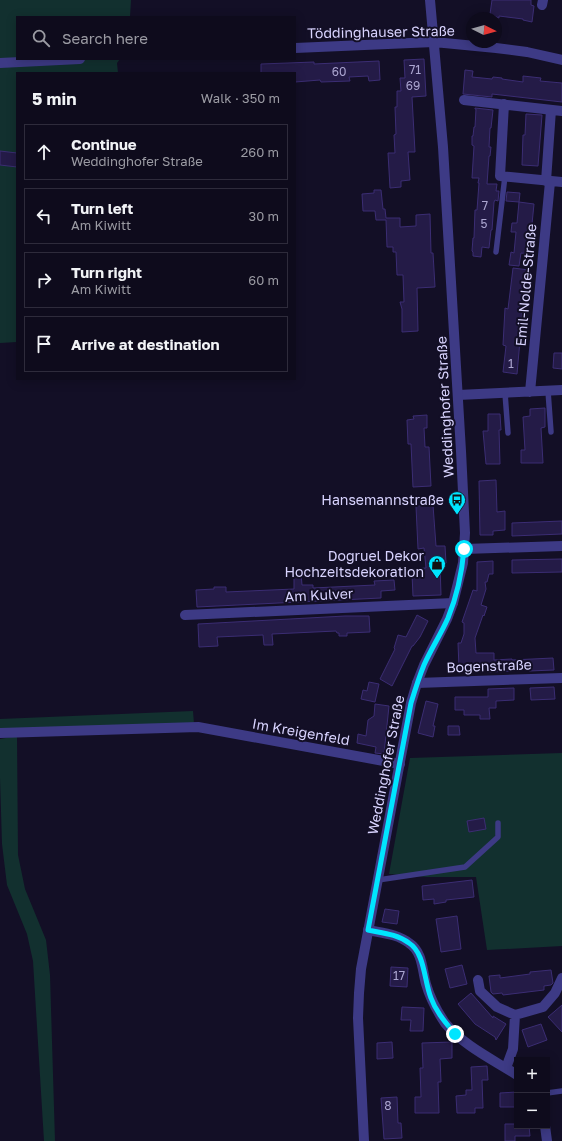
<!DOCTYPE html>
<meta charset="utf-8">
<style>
:root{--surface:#0e0b1c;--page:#1c1929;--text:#f1f3f6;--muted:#9b9ba3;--line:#2e2b3b}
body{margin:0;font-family:"Golos Text",sans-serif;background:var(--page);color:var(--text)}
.controls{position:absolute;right:12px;bottom:12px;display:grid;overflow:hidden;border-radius:0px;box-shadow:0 2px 10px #0003}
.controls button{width:36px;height:36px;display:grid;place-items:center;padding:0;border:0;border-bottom:1px solid var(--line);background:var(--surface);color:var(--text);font:20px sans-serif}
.compass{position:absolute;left:466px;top:12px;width:36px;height:36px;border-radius:50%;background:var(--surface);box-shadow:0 2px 10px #0003;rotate:95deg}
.stop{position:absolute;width:12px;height:12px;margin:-9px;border:3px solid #00e5ff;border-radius:50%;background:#fff}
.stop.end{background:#00e5ff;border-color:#fff;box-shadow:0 1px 4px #0008}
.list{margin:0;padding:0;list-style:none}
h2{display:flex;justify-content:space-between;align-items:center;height:52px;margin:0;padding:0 16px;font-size:17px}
h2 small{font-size:13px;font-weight:400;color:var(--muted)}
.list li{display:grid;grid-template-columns:26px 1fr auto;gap:12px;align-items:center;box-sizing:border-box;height:56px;margin:0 8px 8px;padding:0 8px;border:1px solid var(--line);border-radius:0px}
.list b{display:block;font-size:15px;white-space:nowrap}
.list p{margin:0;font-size:13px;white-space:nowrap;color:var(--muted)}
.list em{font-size:13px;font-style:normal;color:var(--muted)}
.icon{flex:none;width:22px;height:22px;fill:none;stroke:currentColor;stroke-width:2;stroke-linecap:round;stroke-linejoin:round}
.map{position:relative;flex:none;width:562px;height:1141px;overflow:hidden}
.search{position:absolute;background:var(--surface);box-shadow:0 2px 10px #0003;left:16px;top:16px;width:280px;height:44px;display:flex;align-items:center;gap:10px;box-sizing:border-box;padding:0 14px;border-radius:0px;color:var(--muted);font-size:15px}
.panel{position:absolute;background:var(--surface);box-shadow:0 2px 10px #0003;left:16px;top:72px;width:280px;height:308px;border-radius:0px}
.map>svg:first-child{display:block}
</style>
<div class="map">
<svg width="562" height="1141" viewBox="0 0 562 1141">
<rect width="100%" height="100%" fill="#130f26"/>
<path fill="#12302f" d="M0,0H131L130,17H17V59H120L117,63L118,73H17V342L0,343Z
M193,711L194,724L0,730V719Z
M17,736L18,855L25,889L46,940L50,975L55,1141H44L33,961L27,934L7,885L2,844L0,778V739Z
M562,753V946L487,950L476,877H427L389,874L410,758Z"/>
<path fill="#241b47" stroke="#3b2d73" d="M492,0H531V5L534,6L532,22L523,20V19L499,16V18L490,14Z
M424,59L426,96L412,97L415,152H408L410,180L401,181V187L390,188L388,153H395L394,135L396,134L395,107H397V91H401L400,78H405L404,60Z
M379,61L380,80L369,81L368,76L349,77L350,81L321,82L320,80L295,82V73H261V64L314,62V64Z
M465,70L473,71L472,77L492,79L493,77L502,78V79L523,82V76L541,78L540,81L562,83V102L492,94V97L463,94Z
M475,108L493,110L491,128H490L489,147H491L490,156H489L487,184H497L496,191H499L498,201L495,200L494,202L492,230H491L489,248L482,247L481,257L473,256V252L472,251L473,238H474L475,210H477L479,183H478L479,178H472L474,146L472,145V136H473L474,127H475L476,109H475Z
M526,114L542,115L538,166L522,165L523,135H525Z
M0,151L17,153V167L0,165Z
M374,190H381L383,209H385L386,218H400V227L416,226V215L430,214L431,253H433L435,287L417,288L418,331L402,332V309L400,302H404L403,275H397L396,252H393V247H387L386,220H376L375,211H363L362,194L374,193Z
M507,192L520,193L519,202L506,201Z
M519,202L534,204L529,254L521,253L519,266L509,265L511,252L514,253L516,232H511L512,223H517Z
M513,268L529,270L525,311H522V318L517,374L503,372L506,346L503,345L505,308L508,309Z
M554,353H562V369L553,368Z
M545,408V427L541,428L543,463H521V450H525L523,417L530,416V409Z
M488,414H500L501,430H499L500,464H486L483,431H488Z
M427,415V428H424L425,447H429L431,486L413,487L411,444H408L407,420L414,419L413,416Z
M496,480L497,512L505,511V530L493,531V535H480L479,481Z
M433,505L436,546H445L446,563L440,564L441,595L413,596L412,574H414L413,569L426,568L424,548L418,549L416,506Z
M562,521V534L512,536V523Z
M562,559V572L512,573V560Z
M493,561V574H489L487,582H485L486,589L481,605L487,607L484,616L483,615L475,638L476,653H494V660L512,659V660L553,658L554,670L529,671V667L513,668V671L488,672L487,663H472V672H463V668H459L458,643H461L464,634V623L462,622L473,590L477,591V562Z
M294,573H301L302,585H313V588L375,585L374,581L394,580L395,590L381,591V598L197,607L196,590L214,589V587H226V592L294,589Z
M417,615L428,621L420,637L413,646H412L392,686L380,679L395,649L394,648L398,635L406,637Z
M345,616H369L370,632L347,633V636H339V633H337L336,631L272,634L273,645H264L263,635L217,637L218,646L199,647L198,624Z
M369,682L379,684L375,702L361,699L363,690L367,691Z
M554,687L555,699L531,700L530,688Z
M514,688V700L496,701V708H489L490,719H480V715H464V710H455V697H488V689Z
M426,701L438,704L433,726H435L433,737L418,733Z
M375,704L389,706L384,754L375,753L376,747L357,743L358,734L366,736L368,720L374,716Z
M448,726H459L460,735H448Z
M484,818L486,829L469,832L467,821Z
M472,880L474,897L446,900V902L434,904V899L423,900L422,886Z
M385,909L399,911L397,924L382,922Z
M457,916L461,949L441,952L436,919Z
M462,965L467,984L450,988L445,969Z
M391,967L408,968L407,987L390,986Z
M551,970L553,983L551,985L544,986V990L503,995L502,993L493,994L491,992L489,976L500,975V978L530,974V972Z
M471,993L493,1018V1016L506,1024L496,1040L495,1037L475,1024L458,1004Z
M562,1005V1032L548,1017Z
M402,1007L424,1008L423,1031H410L411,1020H401Z
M541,1024L547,1040L528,1047L522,1030Z
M392,1042L393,1058L377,1059V1043Z
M452,1042V1058L440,1059L441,1082H438L439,1113H415V1097H421L420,1068H423L422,1043Z
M487,1066L488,1080H482L483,1108H475V1113H457L456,1096L466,1095V1090H472L471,1067Z
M517,1092V1107H500V1093Z
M397,1097L398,1123H401L402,1138L384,1139L381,1098Z
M505,1124H517V1126H529L530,1136H515V1141H505Z"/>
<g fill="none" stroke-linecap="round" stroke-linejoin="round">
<path stroke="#3d3a85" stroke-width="5.5" d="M496,252L505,176
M548,391L551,432
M505,393L508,433
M378,880L465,867L498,837V823
M547,1093L562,1091"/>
<path stroke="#3d3a85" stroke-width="10" d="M542,5L543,0
M295,48L434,42
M0,63L80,59
M464,100L562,111
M504,104L500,176L562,182
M546,181L551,110
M530,392L550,182
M458,395L562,390
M464,549L562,546
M185,615L453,603
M417,683L562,678
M0,733L198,727L400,764
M368,930C382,933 398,934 409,943C423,952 422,970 426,984C430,998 437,1011 445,1023C464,1046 492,1059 517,1075
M478,980L480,991L497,1007L515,1015L543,1007L555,993L562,978
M506,1068L513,1049L515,1015
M545,1126L547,1141"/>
<path stroke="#3d3a85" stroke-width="10" d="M434,42L496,48L527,52L562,60
M364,1141L358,1018L359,993L361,969L411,703L417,683L424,665L447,619L453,603L463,563L465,533L461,451L443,147L430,0"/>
</g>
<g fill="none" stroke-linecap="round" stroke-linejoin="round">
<path stroke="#00e5ff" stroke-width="5" d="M455,1034C446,1023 436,1012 431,998C424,981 425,953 409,943C397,934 382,933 368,930L411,703C415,690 419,677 424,665C431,649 441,634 448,618C457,596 462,572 464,549"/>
</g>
<defs>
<g id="bus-pin" transform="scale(0.9)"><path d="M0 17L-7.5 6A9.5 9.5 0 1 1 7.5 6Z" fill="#00e5ff" stroke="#130f26"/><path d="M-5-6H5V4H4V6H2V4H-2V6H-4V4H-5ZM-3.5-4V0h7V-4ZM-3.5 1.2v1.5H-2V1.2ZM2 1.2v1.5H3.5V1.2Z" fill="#111"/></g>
<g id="shop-pin" transform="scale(0.9)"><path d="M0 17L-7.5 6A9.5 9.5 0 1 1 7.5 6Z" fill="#00e5ff" stroke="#130f26"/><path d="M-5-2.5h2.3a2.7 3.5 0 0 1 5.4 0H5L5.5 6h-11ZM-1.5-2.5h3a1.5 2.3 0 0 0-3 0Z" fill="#111"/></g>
</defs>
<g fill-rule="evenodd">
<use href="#bus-pin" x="457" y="500"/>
<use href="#shop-pin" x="437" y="564"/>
</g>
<g text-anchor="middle" stroke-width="4" stroke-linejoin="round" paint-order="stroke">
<g font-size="12" fill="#aca6d1">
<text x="415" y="74">71</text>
<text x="339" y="76">60</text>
<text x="413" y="90">69</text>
<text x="485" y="210">7</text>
<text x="484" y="228">5</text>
<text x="511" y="368">1</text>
<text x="399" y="980">17</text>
<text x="388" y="1110">8</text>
</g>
<g font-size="14" fill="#d9d4ff" stroke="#130f26">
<text transform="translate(381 32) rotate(-1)" y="5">Töddinghauser Straße</text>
<text transform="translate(526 285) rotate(-85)" y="5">Emil-Nolde-Straße</text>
<text transform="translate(445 407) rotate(-93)" y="5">Weddinghofer Straße</text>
<text transform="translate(319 595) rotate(-3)" y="5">Am Kulver</text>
<text transform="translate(489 666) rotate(-2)" y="5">Bogenstraße</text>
<text transform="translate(301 732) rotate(10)" y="5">Im Kreigenfeld</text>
<text transform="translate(386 765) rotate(-79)" y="5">Weddinghofer Straße</text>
</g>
<g font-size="14" fill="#d9d4ff" stroke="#130f26" text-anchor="end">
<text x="444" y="505">Hansemannstraße</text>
<text x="424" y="561">Dogruel Dekor<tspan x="424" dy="16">Hochzeitsdekoration</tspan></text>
</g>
</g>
</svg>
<div class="controls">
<button>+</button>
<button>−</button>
</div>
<svg class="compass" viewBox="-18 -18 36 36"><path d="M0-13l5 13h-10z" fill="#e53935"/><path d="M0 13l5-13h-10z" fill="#9b9ba3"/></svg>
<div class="stop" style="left:464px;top:549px"></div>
<div class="stop end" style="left:455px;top:1034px"></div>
<div class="search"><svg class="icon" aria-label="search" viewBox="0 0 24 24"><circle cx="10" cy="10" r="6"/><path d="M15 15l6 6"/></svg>Search here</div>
<section class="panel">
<h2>5 min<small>Walk · 350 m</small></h2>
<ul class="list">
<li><svg class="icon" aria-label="ahead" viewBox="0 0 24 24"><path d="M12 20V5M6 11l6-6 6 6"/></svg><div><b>Continue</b><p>Weddinghofer Straße</p></div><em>260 m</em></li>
<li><svg class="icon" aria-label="left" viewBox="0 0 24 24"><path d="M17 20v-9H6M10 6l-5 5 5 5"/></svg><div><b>Turn left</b><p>Am Kiwitt</p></div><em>30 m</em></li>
<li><svg class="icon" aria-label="right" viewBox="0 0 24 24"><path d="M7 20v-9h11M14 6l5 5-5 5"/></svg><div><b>Turn right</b><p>Am Kiwitt</p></div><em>60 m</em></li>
<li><svg class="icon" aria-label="arrive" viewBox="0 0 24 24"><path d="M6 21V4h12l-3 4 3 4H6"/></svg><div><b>Arrive at destination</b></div></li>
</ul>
</section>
</div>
